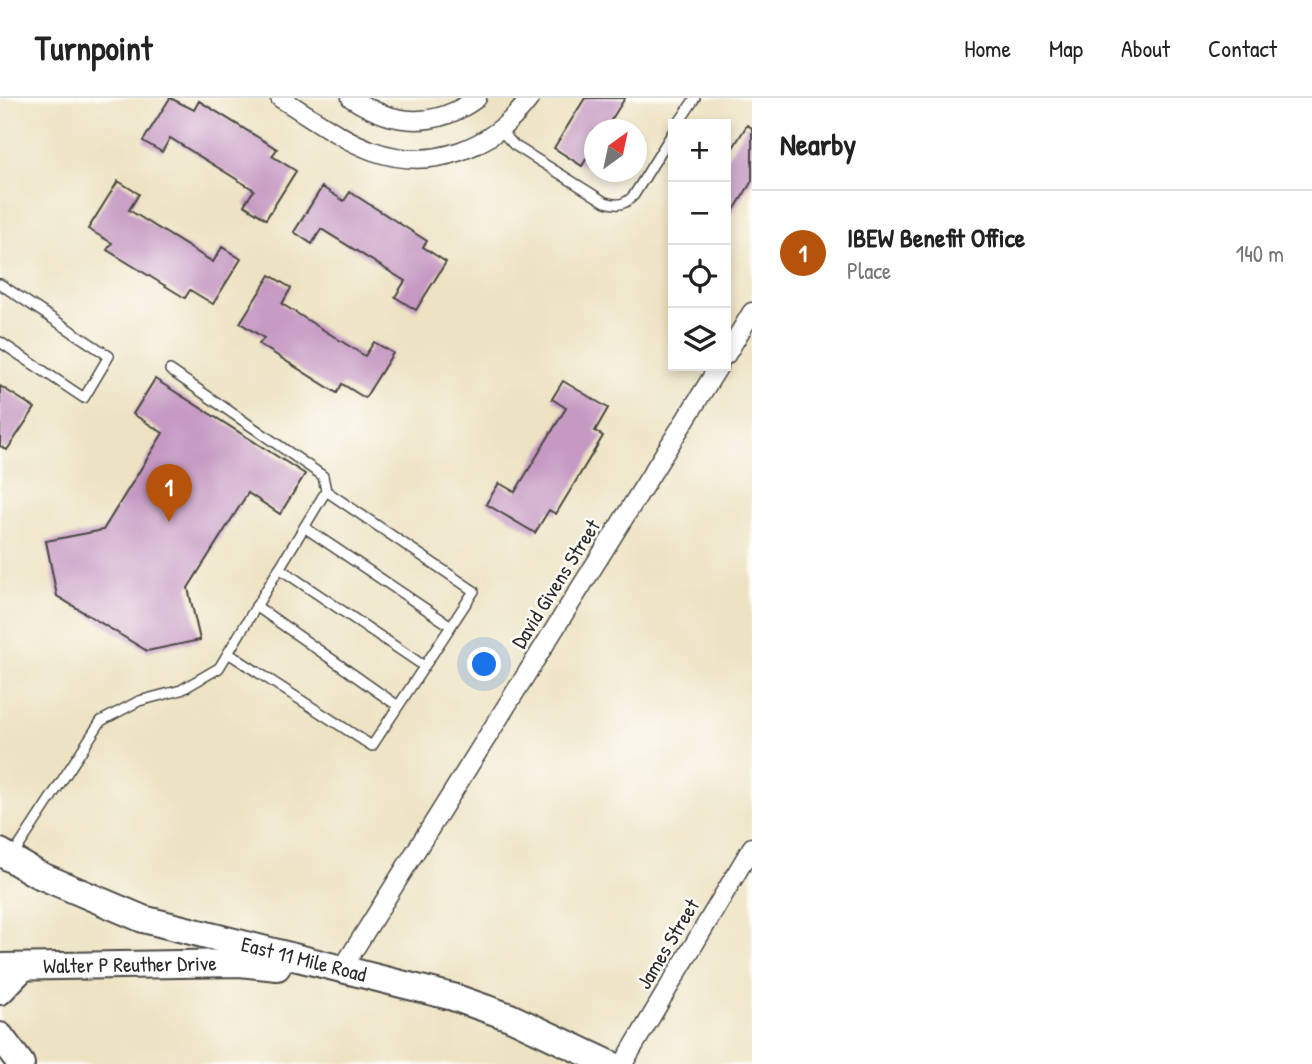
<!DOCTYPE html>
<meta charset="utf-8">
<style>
:root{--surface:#fff;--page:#f6f6f6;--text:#222;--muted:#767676;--line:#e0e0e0;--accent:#b45309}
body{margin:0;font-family:"Patrick Hand",sans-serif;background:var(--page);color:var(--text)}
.controls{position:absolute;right:21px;top:21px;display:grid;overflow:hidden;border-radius:0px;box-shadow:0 4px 10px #0003}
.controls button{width:63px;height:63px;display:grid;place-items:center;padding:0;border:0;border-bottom:2px solid var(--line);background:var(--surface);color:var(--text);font:35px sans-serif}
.compass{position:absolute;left:584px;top:21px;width:63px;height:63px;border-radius:50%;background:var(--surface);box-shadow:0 4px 10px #0003;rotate:33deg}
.you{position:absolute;left:485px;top:567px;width:24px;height:24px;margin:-18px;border:5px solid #fff;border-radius:50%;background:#1a73e8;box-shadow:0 0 0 10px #1a73e833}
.badge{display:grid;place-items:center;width:46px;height:46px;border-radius:50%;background:var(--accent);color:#fff;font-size:23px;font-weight:700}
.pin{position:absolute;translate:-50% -58px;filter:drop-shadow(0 2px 4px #0008)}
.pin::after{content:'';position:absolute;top:37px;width:24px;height:21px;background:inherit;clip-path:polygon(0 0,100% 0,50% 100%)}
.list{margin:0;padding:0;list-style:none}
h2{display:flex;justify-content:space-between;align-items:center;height:91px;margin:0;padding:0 28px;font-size:30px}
h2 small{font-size:23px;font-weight:400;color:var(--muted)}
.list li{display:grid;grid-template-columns:46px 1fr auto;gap:21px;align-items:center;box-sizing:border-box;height:126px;padding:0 28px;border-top:2px solid var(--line)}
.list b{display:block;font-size:26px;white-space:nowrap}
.list p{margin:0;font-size:23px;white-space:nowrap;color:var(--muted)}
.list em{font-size:23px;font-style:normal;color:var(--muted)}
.icon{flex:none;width:38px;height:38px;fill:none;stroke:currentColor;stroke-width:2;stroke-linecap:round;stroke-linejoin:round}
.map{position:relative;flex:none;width:752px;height:966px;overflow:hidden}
header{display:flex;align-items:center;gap:42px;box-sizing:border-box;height:98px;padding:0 35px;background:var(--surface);border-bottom:2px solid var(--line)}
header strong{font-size:33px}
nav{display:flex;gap:38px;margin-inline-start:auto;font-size:24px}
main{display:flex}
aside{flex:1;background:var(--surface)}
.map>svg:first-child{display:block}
</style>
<header>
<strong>Turnpoint</strong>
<nav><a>Home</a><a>Map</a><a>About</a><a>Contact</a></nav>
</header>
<main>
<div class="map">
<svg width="752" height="966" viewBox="0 0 752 966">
<rect width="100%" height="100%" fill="#fdfcf7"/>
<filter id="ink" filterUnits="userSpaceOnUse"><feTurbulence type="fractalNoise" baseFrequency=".0143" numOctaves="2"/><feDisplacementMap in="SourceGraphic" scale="14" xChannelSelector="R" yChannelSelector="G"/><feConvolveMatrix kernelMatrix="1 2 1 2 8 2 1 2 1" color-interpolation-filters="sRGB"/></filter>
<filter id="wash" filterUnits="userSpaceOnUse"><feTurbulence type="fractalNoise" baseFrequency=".00686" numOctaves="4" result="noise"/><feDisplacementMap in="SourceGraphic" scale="28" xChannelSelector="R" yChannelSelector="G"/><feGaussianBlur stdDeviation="1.57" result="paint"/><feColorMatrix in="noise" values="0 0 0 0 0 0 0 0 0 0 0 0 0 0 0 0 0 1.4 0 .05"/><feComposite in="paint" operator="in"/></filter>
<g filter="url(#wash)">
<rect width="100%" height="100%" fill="#ede2c2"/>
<g id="blocks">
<path fill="#c599c2" d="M170,0L194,12L199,3L277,51L272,58L296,73L266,121L244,107L254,92L170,40L162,54L143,43Z
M585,0H625L605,32H594V48L582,68L554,50Z
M747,27L752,30V83L726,125V61Z
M118,83L139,96L129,112L213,164L222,149L241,161L213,206L190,192L185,200L107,152L112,145L88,131Z
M322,89L344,103L350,94L427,143L423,149L446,164L416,212L395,199L405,183L321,131L312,146L294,134Z
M270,177L291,190L282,206L365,258L374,244L393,255L365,300L342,286L337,295L259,246L264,240L240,225Z
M155,281L305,376L280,416L248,395L188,490L200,542L147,553L57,498L46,443L103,432L163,335L133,316Z
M563,283L608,310L595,333L603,338L556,416L549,412L535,435L486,406L499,385L515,394L566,310L552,301Z
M0,288L35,310L7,352L0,348Z"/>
</g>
</g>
<g filter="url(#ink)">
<use href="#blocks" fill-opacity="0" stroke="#484642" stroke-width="2"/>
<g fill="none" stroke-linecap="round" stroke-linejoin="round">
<g stroke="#484642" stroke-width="12">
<path id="lane" d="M678,26L695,0
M500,32L514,47L605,104C618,108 625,107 634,97L673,34
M0,186L109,258L84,300L0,244
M304,429L451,528
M279,470L424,568
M256,508L398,608
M228,555L372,648L474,493L326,393
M12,759L101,623L139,603L181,592L219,570L326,393L323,378L170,272"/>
</g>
<g stroke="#484642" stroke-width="21">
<path id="street" d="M280,0C310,18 340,41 373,53C433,74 493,50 530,0
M351,0C394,28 435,31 477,0
M726,257L752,214
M342,871L719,268
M623,966L752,749"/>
</g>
<g stroke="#484642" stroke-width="30">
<g id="secondary">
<path id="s1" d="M0,754L37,776L143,821L453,899L510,919L610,966"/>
<path id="s2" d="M0,869L240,865L277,869"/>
<path d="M0,893L23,869"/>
<path d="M0,938L21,966"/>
</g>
</g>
<use href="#lane" stroke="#fff" stroke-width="9"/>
<use href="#street" stroke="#fff" stroke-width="18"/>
<use href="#secondary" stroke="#fff" stroke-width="26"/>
</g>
</g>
<g text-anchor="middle" stroke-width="5" stroke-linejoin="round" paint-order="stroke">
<g font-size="21" fill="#2b2b2b" stroke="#fdfcf7">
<text transform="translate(556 486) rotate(-58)" y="7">David Givens Street</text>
<text transform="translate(668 846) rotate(-59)" y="7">James Street</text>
<text dy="7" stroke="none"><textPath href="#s1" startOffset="324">East 11 Mile Road</textPath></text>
<text dy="7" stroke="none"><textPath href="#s2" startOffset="130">Walter P Reuther Drive</textPath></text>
</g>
</g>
</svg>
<div class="controls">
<button>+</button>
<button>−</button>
<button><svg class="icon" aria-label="locate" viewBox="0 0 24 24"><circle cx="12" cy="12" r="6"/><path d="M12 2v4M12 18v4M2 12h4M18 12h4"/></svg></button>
<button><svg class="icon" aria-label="layers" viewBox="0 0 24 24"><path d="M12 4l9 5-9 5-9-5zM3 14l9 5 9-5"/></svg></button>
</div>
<svg class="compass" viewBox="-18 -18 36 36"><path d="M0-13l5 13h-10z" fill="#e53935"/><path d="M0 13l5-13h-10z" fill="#767676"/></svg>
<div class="you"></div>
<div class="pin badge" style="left:169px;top:424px">1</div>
</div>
<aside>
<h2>Nearby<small></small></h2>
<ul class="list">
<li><span class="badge">1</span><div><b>IBEW Benefit Office</b><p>Place</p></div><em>140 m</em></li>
</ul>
</aside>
</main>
